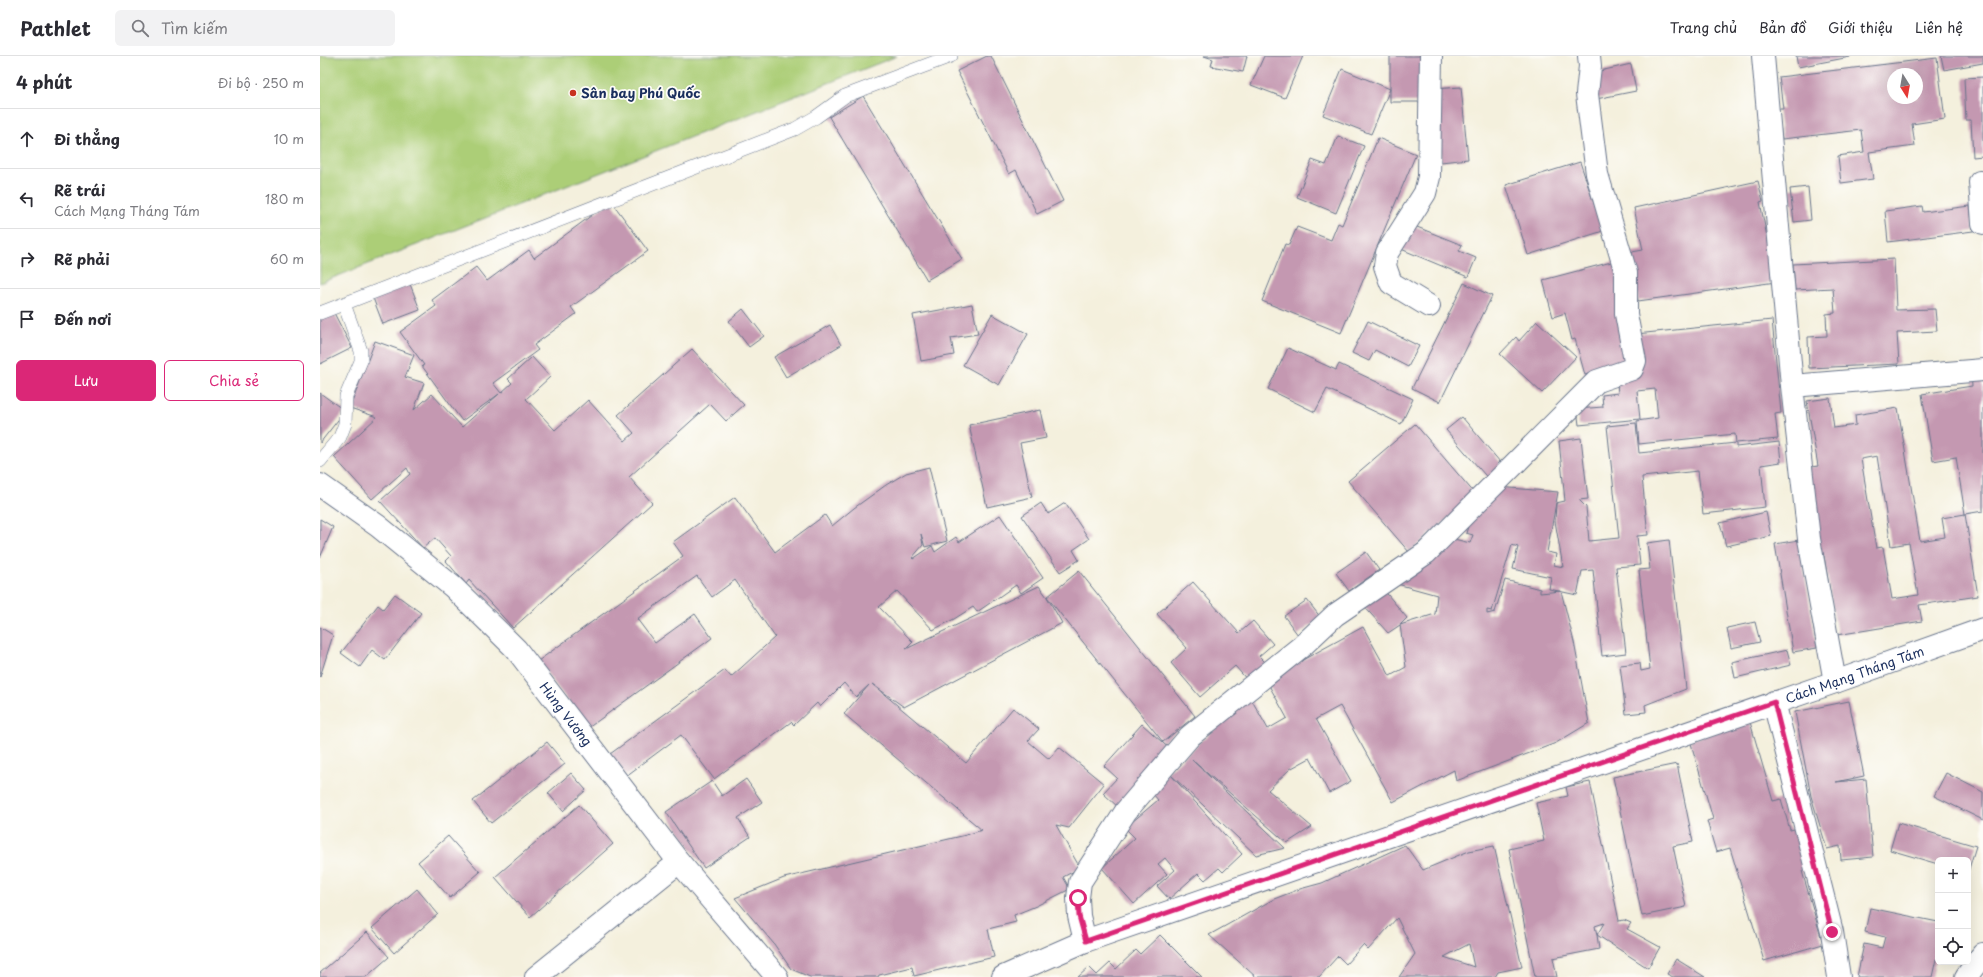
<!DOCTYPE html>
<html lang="vi">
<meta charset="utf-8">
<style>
:root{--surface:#fff;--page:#f2f2f3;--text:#2b2b33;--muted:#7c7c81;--line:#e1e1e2;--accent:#db2777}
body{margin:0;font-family:"Playpen Sans",sans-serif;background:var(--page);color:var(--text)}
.controls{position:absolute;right:12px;bottom:12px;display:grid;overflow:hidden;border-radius:6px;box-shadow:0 4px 16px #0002}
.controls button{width:36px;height:36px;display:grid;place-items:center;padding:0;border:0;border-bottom:1px solid var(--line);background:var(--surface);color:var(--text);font:20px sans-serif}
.compass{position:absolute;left:1567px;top:12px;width:36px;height:36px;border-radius:50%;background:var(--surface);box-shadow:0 4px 16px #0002;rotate:169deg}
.stop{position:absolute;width:12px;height:12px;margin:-9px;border:3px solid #db2777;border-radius:50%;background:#fff}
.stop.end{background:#db2777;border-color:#fff;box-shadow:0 1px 4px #0008}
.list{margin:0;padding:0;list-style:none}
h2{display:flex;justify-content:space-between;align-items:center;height:52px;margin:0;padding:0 16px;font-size:17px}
h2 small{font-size:13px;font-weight:400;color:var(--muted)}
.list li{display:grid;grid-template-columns:26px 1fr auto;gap:12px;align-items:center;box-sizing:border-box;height:60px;padding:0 16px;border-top:1px solid var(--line)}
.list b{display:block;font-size:15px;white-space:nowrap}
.list p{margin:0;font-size:13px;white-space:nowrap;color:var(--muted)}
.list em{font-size:13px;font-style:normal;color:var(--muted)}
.actions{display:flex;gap:8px;padding:12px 16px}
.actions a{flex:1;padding:9px 0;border:1px solid var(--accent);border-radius:6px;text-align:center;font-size:14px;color:var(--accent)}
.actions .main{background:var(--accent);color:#fff}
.icon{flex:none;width:22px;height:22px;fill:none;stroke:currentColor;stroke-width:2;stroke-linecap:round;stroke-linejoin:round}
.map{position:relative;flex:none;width:1663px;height:921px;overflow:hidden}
header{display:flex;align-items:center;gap:24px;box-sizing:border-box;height:56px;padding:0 20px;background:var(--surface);border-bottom:1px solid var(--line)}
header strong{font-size:19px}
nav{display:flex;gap:22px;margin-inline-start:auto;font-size:14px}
.search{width:280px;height:36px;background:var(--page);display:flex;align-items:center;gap:10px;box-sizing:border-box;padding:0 14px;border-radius:6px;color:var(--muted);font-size:15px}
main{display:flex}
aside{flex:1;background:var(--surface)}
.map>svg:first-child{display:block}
</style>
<header>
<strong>Pathlet</strong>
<div class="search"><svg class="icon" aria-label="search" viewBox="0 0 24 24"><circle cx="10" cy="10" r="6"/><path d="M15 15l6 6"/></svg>Tìm kiếm</div>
<nav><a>Trang chủ</a><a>Bản đồ</a><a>Giới thiệu</a><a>Liên hệ</a></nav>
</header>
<main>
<aside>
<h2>4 phút<small>Đi bộ · 250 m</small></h2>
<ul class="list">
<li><svg class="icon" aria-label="ahead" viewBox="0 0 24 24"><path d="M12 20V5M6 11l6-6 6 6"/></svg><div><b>Đi thẳng</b></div><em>10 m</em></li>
<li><svg class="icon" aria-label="left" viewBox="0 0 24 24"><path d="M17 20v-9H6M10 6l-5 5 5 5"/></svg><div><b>Rẽ trái</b><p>Cách Mạng Tháng Tám</p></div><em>180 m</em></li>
<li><svg class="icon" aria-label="right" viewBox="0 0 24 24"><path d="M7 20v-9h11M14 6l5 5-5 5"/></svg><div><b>Rẽ phải</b></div><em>60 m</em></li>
<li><svg class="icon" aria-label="arrive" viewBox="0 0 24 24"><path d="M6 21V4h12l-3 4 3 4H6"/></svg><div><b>Đến nơi</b></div></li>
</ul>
<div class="actions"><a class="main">Lưu</a><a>Chia sẻ</a></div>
</aside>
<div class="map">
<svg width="1663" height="921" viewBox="0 0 1663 921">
<rect width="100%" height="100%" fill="#fdfcf7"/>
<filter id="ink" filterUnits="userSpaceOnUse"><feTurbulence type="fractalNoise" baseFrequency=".025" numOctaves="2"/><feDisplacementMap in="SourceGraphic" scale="8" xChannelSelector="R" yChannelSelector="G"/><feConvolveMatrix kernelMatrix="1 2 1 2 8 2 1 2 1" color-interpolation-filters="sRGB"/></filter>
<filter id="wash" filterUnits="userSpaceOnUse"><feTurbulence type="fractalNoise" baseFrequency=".012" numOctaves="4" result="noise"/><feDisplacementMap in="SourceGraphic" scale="16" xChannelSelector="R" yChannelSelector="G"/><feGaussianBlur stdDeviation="0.9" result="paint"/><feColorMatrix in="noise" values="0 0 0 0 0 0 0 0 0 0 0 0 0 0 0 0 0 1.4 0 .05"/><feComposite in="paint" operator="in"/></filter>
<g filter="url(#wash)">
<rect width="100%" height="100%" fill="#f4f0dd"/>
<path fill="#acce77" stroke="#647e6a" d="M0,0H577L0,227Z"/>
<g id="blocks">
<path fill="#c498b1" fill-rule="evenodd" d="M667,0H671L743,145L717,158L696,114L689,118L637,15Z
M884,0H927L923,16L891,10L893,3Z
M944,0H983L965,42L931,29Z
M1070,0H1103V46H1070V33L1051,78L1003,59L1022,13L1070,33Z
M1476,0H1530V1L1478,11Z
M1621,0H1663V7L1624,14Z
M1617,2L1625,63L1592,68L1595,90L1549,96L1553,123L1521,127L1518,100L1544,96L1541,74L1462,83L1458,53H1463L1459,21ZM1573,18H1597V42H1573Z
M1311,8L1316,35L1276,43L1271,17Z
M1663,21V100L1653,101L1651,64H1646L1644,22Z
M1141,31L1148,103L1121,106L1114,33Z
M543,40L642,203L607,224L509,61Z
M1018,80L1044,90L1016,157L977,141L992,104L1006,109Z
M1058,82L1096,98L1021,277L942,245L965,188L969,189L977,171L1011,184L1018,167L1022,169Z
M1260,106L1283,175L1208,199L1186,129Z
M1438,125L1443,145L1440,146L1456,226L1318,245L1312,196L1323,194L1314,152Z
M1488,131L1491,164L1474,166L1470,133Z
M291,145L328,195L251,251L256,258L214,289L218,294L173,327L181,337L192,327L188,323L212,301L230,321L206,343L235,374L268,344L305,385L314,377L298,359L372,293L424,349L406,365L390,348L309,421L332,447L193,572L149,524L146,528L126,505L131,500L115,482L103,492L60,445L90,418L87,412L52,443L14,401L57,361L30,352L55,285L94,299L85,321L104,327L94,354L112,338L142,371L179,338L142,365L102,310L104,309L80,276L116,250L112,244L156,211L167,225L209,194L214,202Z
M1602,150L1603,156L1650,150L1653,175L1568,186L1565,155Z
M1092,169L1142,189L1139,195L1156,202L1148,221L1081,193Z
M1574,203L1576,254L1615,253L1617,275L1577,277L1579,308L1489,312L1488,281L1507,280L1506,258L1515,257L1513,232L1475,234L1473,208Z
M1299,204L1314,305L1265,319L1255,283L1252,284L1245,257L1233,261L1223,224Z
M1144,227L1172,240L1120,346L1092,332Z
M90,228L100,254L63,268L53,242Z
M652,248L658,278L631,282L634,299L601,305L593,259Z
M423,253L444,280L429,291L409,265Z
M13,255L32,292L0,308V262Z
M672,258L708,278L679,329L643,309Z
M1452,264L1461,357L1455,358L1458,383L1416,387L1415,378L1319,388L1317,365L1338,362L1335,333L1317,335L1320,363L1259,369L1257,353L1283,351L1282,339L1298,337L1296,318L1320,316L1316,278Z
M1048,265L1099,290L1088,311L1055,294L1049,305L1032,297Z
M1217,265L1256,301L1222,337L1180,298L1196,281L1199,285Z
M510,269L521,289L466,321L454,301Z
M968,292L1016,314L1019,308L1093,343L1081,368L1007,333L995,356L948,333Z
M1663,316V455L1645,458L1636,401L1613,405L1602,338L1652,330L1651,318Z
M0,337L25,355L0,387Z
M1510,342L1514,372L1536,369L1535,359L1578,352L1600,485L1625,481L1622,462L1645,458L1658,540L1599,549L1602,565L1517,579L1504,500L1500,501L1485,412L1498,410L1487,345ZM1557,400L1571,490L1589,487L1598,539L1572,543L1563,491L1556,492L1541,403Z
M720,354L726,382L700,387L712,441L667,451L649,369Z
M1142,361L1186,413L1171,426L1126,374Z
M1316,367L1319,397L1416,387V391L1459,386L1461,406L1441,409L1445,451L1411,455L1383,458L1378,415L1322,421L1328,479L1317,480L1320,509L1296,511L1306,597L1282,600L1273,514L1262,515L1257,539L1229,533L1231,521L1193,513L1198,491L1192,489L1172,555L1167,554V558L1175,556L1185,524L1220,533V537L1241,535L1254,586L1269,667L1236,687L1136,725L1134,714L1073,746L1020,650L996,663L1031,725L1009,737L990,702L970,713L948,734L992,771L967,787L872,704L965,792L936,799L850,718L922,798L903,816L899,812L885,824L878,817L849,843L837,830L855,814L845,802L838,808L847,818L814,848L782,812L815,782L805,772L838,744L829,733L930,641L948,673L967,662L946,624L1043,571L1070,620L1086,611L1080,569L1068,577L1042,548L1063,533L1087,562L1080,569L1115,558L1117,539L1077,528L1126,481L1150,487L1153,479L1146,477L1153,455L1178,431L1238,436L1236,447L1245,445L1239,385L1261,382L1268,443L1259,444L1266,451L1269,485L1299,482L1287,370ZM1236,447L1235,465L1243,511L1234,509L1236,498L1227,496Z
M1095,368L1156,439L1089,496L1028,425Z
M609,411L627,485L605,491L601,478L603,489L592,502L593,503L612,490L615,496L636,481L639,486L680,459L723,522L701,537L696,529L657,556L653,551L634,563L613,574L577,535L559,551L593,586L586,593L719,530L727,541L759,515L875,660L843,686L727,541L742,567L584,651L552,628L646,707L693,652L719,673L708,685L729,703L739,691L784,728L749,772L736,769L760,812L743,821L750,833L716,850L694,859L696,866L668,873L674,901L594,920L592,911L559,919L558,921H490L471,913L454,888L415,842L464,822L646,779L662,774L524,658L549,629L536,641L524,627L500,651L497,647L474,669L471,666L394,723L361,679L306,720L290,698L405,614L411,621L455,581L415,524L392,541L377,520L317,563L335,587L375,558L392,582L268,672L218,605L363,500L353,486L415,441L455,496L505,459L512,470L534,452L566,429L586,417Z
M721,447L728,458L745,447L769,483L753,494L759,504L740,516L702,460Z
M1446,456L1451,480L1406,490L1400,467Z
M0,463L13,471L0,502Z
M1349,484L1366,633L1325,649L1326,656L1306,658L1300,609L1320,607L1321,615L1330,613L1319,514L1330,513L1327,487Z
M1479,484L1497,592L1473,596L1455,488Z
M1046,496L1059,514L1029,535L1016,517Z
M873,526L919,577L933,565L953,588L939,600L948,609L929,626L915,610L880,641L851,607L867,592L837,558Z
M75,538L101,557L65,604L52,594L40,611L21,597L58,549L63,553Z
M987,544L1001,562L978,579L964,560Z
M1435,566L1440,586L1411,592L1407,572Z
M0,571L13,579L0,621Z
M1467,594L1471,609L1415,622L1412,606Z
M1529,645L1544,720L1516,726L1546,723L1553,801L1521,804L1520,790L1507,793L1491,740L1475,656Z
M1430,666L1453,745L1461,743L1470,774L1479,772L1491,813L1482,815L1503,888L1444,905L1410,792L1396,796L1387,765L1393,763L1370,684Z
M822,668L853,696L800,753L783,737L797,722L784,710Z
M227,686L245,708L171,767L153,745Z
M1357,708L1373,786L1353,790L1366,851L1322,860L1293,721Z
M251,717L266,734L243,755L228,737Z
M1626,717L1663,736V764L1614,740Z
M426,723L442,746L418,762L430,781L384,812L346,756L392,725L402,740Z
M1270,726L1299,865L1304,864L1311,867L1307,873L1340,891L1328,912L1277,879L1279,893L1233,902L1237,921H1215L1189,793L1224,785L1216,747L1248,740L1246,731ZM1284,867L1277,879L1275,870Z
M259,749L293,788L210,861L175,821Z
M1578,767L1656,790L1648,816V804H1618V808L1570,794Z
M128,780L160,816L130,842L98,806Z
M1085,789L1103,814L1149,795L1174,790L1202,911L1178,916L1175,921H1079L1095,898L1077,862L1048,894L1043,889L1026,908L1018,900L999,921H936L889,879L954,843L980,833L1002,827ZM1149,888L1154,911L1124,901Z
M97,833L118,858L74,897L52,872Z
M1550,852L1618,866V903H1616L1612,921H1537L1544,888L1562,892L1565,881L1545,876Z
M47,876L69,901L46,921H0V917Z
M840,879L882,921H758L769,911L777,919L790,907L796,913L816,894L820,898Z
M1356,903L1385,921H1353L1347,918Z"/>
</g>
</g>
<g filter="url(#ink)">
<use href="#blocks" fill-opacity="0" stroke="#67738a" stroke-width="1"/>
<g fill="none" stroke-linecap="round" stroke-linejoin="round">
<g stroke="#67738a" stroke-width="14">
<path id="service" d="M0,257L475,73L496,61L525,40L631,0
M0,405L20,381L25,368L26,340L41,305V295L24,248"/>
</g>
<g stroke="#67738a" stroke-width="24">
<path id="minor" d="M1443,0L1472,330L1489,483L1515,626
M1660,126L1663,167
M1109,250L1071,227L1065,210L1067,197L1105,137L1109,121L1111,0
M1472,330L1663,314
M1454,646L1512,876L1519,921
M765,885L759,860L758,842L760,826L806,755L870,680L982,590L1015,559L1106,497L1277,325L1312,313L1315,305L1306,258V217L1277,118L1267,38L1270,10L1269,0
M1646,921L1663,898"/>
</g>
<g stroke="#67738a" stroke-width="24">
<g id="tertiary">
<path d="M216,921L359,806"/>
<path id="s1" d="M683,921L765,885L1515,626L1663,573"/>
</g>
</g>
<g stroke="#67738a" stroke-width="24">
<g id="secondary">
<path id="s2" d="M0,429L58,470L133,531L196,593L359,806L457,921"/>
</g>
</g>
<use href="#service" stroke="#fff" stroke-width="13"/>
<use href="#minor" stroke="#fff" stroke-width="22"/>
<use href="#tertiary" stroke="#fff" stroke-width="22"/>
<use href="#secondary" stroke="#fff" stroke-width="22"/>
</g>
</g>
<g fill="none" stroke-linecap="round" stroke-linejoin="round" filter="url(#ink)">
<path stroke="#db2777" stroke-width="5" d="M758,842L759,860L766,885L1454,646L1512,876"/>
</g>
<circle fill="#c8321e" stroke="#fdfcf7" stroke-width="1.5" cx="253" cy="37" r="4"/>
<g text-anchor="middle" stroke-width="3.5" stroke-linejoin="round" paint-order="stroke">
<g font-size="13" font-weight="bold" fill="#1b2f5e" stroke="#fdfcf7" text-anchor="start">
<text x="261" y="42">Sân bay Phú Quốc</text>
</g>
<g font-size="13" fill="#1b2f5e" stroke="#fdfcf7">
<text dy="5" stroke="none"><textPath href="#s1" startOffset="904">Cách Mạng Tháng Tám</textPath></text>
<text dy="5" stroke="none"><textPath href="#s2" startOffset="338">Hùng Vương</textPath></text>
</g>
</g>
</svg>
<div class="controls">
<button>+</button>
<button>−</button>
<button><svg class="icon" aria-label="locate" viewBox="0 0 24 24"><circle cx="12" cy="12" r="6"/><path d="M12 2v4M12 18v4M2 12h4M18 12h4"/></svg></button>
</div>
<svg class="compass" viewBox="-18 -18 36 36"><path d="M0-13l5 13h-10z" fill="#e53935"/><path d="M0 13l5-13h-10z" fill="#7c7c81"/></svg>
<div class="stop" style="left:758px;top:842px"></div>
<div class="stop end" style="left:1512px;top:876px"></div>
</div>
</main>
